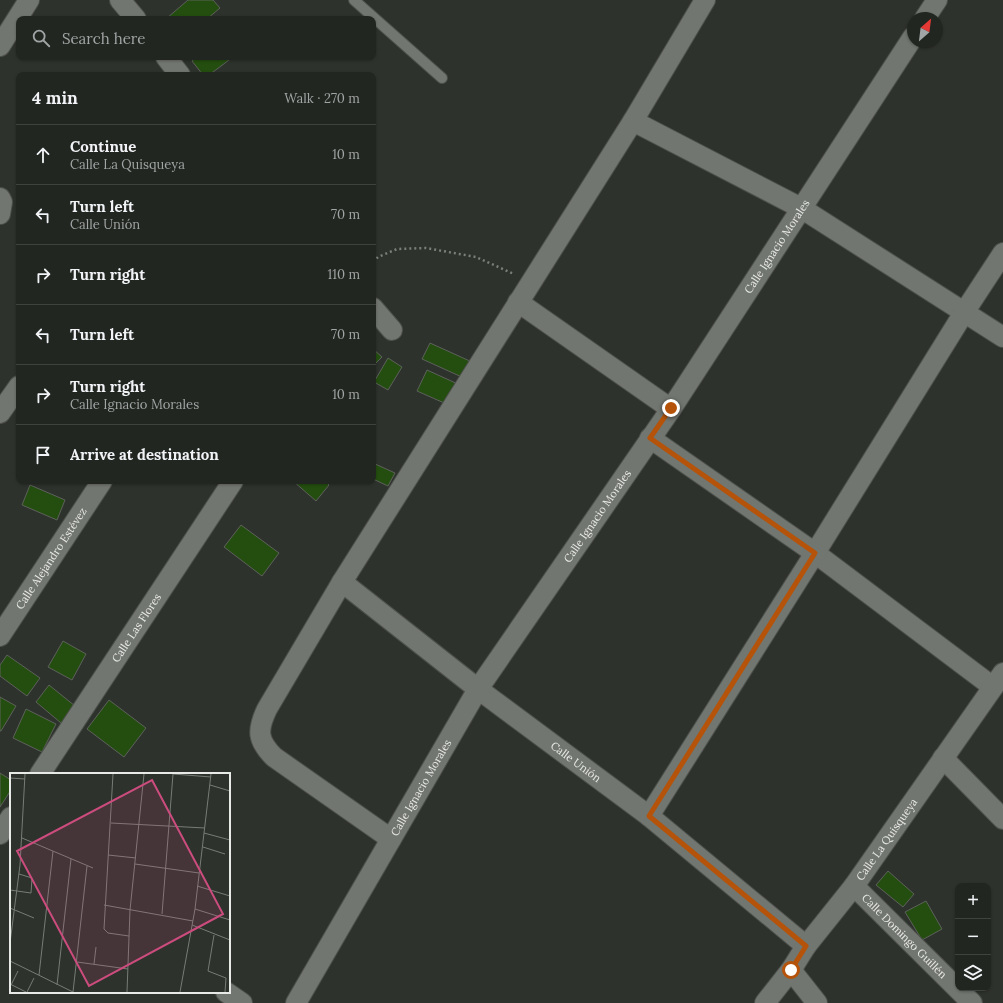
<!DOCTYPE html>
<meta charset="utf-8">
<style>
:root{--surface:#222621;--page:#2e322e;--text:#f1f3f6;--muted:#a2a5a5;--line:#3f433f}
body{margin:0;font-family:Lora,serif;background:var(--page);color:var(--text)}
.controls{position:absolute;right:12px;bottom:12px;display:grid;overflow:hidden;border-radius:8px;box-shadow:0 1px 3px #0004}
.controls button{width:36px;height:36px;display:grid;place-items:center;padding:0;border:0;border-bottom:1px solid var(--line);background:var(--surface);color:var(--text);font:20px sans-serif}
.compass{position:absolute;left:907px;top:12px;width:36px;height:36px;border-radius:50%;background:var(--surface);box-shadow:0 1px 3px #0004;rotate:28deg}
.stop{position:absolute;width:12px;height:12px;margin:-9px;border:3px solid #b45309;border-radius:50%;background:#fff}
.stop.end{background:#b45309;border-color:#fff;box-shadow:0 1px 4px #0008}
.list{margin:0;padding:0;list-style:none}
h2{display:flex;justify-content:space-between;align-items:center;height:52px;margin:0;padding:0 16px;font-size:17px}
h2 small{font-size:13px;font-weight:400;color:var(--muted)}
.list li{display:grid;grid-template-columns:26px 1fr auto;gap:12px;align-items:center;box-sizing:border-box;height:60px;padding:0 16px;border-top:1px solid var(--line)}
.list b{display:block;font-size:15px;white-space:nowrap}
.list p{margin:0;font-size:13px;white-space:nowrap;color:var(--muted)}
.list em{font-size:13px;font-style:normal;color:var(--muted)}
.icon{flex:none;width:22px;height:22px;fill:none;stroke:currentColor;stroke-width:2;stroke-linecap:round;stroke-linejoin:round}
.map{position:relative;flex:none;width:1003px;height:1003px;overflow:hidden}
.search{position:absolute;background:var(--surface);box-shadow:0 1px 3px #0004;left:16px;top:16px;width:360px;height:44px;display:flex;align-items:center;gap:10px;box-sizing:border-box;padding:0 14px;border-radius:8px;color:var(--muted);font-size:15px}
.panel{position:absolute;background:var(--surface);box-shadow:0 1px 3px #0004;left:16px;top:72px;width:360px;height:412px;border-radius:8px}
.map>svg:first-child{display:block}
</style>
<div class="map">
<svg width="1003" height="1003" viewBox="0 0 1003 1003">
<rect width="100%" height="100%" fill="#2e322c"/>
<path fill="#244e0f" stroke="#5d615b" d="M188,0H213L220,8L207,19H168L167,18Z
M197,57H233L209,75H203L192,61Z
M430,343L472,362L464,378L422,359Z
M373,349L382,357L373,366Z
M388,358L402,367L388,390L374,382Z
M427,370L460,385L451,406L417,391Z
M373,463L395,473L388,486L373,479Z
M293,481H325L329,485L316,501Z
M30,485L65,500L57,520L22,505Z
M241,525L279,553L262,576L224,547Z
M63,641L86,654L72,680L48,667Z
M7,655L40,678L27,696L0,676V665Z
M49,685L75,706L61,723L36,702Z
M0,697L16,706L1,731H0Z
M109,700L146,728L124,757L87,729Z
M26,709L56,724L42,752L13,738Z
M0,773L11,780V790L0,807Z
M888,871L914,894L903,907L876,885Z
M926,901L942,929L922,940L905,912Z"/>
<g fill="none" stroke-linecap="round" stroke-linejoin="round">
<g stroke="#4d504c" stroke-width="12">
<path id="lane" d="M354,0L442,78"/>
</g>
<g stroke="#4d504c" stroke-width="22">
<g id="street">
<path d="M120,0L136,19"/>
<path d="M925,18L937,0"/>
<path d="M0,46L29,0"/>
<path d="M166,57L180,75"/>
<path d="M633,121L801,208L1003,337"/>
<path d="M0,198L2,202L0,214"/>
<path d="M518,302L671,409"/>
<path d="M373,308L392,330"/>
<path d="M0,413L19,386"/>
<path d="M650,438L815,553L993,687"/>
<path id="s1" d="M342,582L478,689L649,816L806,946"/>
<path id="s2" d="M0,636L102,481"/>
<path d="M943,758L1003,819"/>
<path id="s3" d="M40,774L233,481"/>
<path d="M649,816L815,553L965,311L1003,253"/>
<path d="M0,834L11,817"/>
<path d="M391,839L274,757C257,740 257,730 267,709L342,582L633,121L705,0"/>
<path id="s4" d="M854,886L972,1003"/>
<path d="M791,970L817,1003"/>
<path d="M226,992L242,1003"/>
<path id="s5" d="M296,1003L478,689L671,409L913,37"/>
<path id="s6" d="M765,1003L791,970L806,946L854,886L1003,673"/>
</g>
</g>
<path stroke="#7b7f7a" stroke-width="2.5" stroke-dasharray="2 3" stroke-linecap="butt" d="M373,262L378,257L397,249L426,248L476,257L514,274"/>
<use href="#lane" stroke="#727670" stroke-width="10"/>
<use href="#street" stroke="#727670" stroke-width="20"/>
</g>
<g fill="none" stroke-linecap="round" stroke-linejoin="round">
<path stroke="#b45309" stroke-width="5" d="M671,408L650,438L815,553L649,816L806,946L791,970"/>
</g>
<g text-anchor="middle" stroke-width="3" stroke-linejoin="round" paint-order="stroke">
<g font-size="11" fill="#e8eae7" stroke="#242823">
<text dy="4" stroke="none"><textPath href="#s5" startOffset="897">Calle Ignacio Morales</textPath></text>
<text dy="4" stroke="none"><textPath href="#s5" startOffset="573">Calle Ignacio Morales</textPath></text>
<text dy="4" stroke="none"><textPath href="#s2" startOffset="93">Calle Alejandro Estévez</textPath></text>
<text dy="4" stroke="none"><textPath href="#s3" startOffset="175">Calle Las Flores</textPath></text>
<text dy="4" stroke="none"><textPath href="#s1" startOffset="295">Calle Unión</textPath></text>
<text dy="4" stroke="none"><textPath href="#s5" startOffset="249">Calle Ignacio Morales</textPath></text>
<text dy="4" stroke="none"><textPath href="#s6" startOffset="204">Calle La Quisqueya</textPath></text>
<text dy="4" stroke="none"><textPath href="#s4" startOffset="71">Calle Domingo Guillén</textPath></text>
</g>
</g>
<g transform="translate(10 773)">
<rect width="220" height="220" fill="#2e322c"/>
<path fill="none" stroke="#787c77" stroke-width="1" d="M103,1L94,156L98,160L119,163M0,5L15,6M200,12L220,18M101,50L195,55M194,60L220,67M12,65L83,95M193,74L215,81M98,82L126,85M125,91L189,100M187,113L220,123M0,117L21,120L22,105L9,101M94,132L183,148M0,135L24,145M185,136L220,147M152,141L163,1L201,4M182,152L220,167M204,162L198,198L216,205L215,219M0,170L10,92L15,1M0,188L63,219M67,189L118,196M84,191L86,174M29,202L43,78M0,211L16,219M1,212L8,198M47,212L61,86M17,219L24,205M63,219L77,93M117,219L120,137L134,1M170,219L185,136L201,1"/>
<path fill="#cc4c7e" fill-opacity="0.15" stroke="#cc4c7e" stroke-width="2" d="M142,7L213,141L79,213L7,78Z"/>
<rect width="220" height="220" fill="none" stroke="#e8eae7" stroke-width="2"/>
</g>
</svg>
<div class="controls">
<button>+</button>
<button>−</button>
<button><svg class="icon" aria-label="layers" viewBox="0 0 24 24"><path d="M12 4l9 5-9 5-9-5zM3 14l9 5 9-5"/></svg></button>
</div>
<svg class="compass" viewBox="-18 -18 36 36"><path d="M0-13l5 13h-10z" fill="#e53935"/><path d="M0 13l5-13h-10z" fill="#a2a5a5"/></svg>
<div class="stop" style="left:791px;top:970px"></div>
<div class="stop end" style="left:671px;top:408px"></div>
<div class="search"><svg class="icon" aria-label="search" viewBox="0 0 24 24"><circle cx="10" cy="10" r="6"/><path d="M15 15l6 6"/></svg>Search here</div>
<section class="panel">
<h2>4 min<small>Walk · 270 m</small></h2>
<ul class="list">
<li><svg class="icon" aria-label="ahead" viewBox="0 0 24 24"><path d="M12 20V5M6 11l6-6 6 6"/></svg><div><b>Continue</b><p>Calle La Quisqueya</p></div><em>10 m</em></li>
<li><svg class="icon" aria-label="left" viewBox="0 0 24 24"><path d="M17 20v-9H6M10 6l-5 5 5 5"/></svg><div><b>Turn left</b><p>Calle Unión</p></div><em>70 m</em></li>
<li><svg class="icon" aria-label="right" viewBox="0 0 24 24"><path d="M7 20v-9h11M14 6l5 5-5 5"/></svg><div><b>Turn right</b></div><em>110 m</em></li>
<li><svg class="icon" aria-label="left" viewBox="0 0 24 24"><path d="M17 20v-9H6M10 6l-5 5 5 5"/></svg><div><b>Turn left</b></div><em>70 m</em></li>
<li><svg class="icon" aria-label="right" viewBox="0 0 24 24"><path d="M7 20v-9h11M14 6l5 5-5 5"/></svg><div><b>Turn right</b><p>Calle Ignacio Morales</p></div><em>10 m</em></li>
<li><svg class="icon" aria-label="arrive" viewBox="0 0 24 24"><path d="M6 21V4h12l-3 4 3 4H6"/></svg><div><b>Arrive at destination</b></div></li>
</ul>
</section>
</div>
